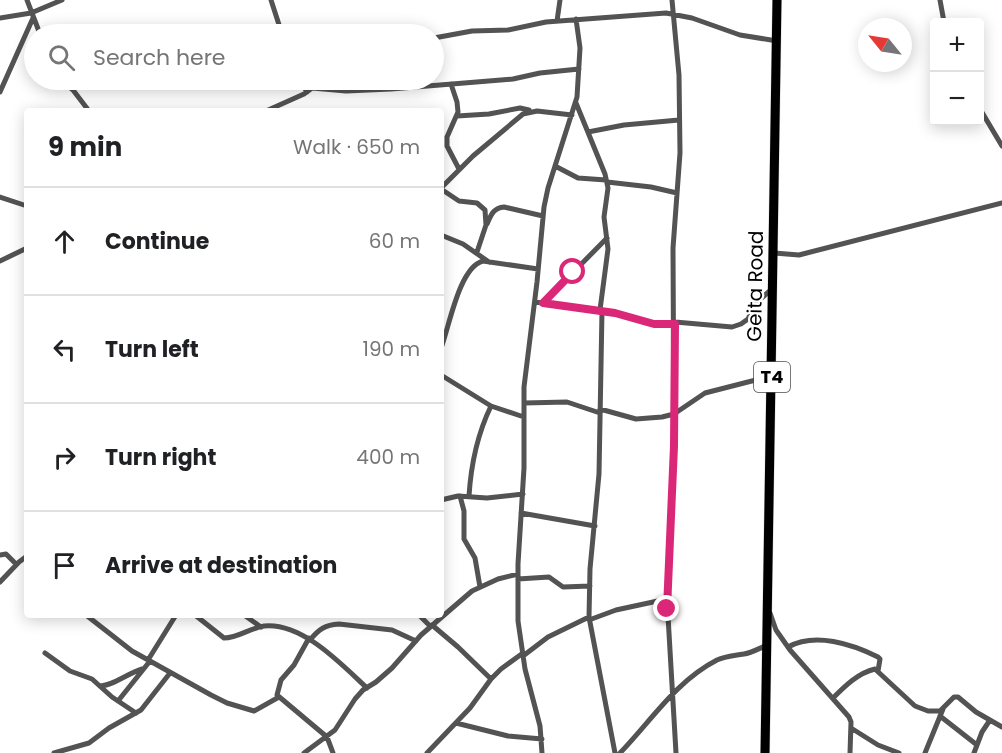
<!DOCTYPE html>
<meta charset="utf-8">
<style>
:root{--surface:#fff;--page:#f2f2f2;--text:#202124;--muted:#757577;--line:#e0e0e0}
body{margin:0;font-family:Poppins,sans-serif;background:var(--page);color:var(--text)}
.controls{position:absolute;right:18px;top:18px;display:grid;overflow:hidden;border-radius:6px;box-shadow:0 3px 15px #0003}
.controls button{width:54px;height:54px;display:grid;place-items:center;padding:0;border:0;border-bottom:2px solid var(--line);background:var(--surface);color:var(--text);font:30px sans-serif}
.compass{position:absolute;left:858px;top:18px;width:54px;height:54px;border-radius:50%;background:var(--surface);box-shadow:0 3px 15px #0003;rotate:300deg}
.stop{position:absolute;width:18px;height:18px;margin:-14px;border:4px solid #db2777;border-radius:50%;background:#fff}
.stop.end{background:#db2777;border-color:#fff;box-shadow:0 2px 6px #0008}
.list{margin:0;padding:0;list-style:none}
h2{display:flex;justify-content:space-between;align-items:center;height:78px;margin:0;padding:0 24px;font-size:26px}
h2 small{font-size:20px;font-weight:400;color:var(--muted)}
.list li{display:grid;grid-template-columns:39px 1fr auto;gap:18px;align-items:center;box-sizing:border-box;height:108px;padding:0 24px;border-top:2px solid var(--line)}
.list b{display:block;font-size:22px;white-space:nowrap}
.list em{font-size:20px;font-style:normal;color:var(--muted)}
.icon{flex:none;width:33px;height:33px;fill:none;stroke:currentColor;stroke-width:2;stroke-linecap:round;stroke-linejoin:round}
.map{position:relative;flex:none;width:1002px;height:753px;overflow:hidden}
.search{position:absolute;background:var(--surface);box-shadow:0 3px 15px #0003;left:24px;top:24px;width:420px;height:66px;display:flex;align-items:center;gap:15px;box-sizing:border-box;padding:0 21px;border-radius:33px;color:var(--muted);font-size:22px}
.panel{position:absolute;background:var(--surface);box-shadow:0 3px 15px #0003;left:24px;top:108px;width:420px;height:510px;border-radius:6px}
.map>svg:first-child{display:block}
</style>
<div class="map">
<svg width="1002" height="753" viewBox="0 0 1002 753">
<rect width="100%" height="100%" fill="#fff"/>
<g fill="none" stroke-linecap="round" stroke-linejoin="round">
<g stroke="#dbdbdb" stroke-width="10">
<path id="trunk" d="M765,753L777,0"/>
</g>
<path stroke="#535353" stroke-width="5" d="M27,0L40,34
M271,0L282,34
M672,0L679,75L680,153L673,248L674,446L667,599L676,753
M940,0L944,22
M0,18L31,13L62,0
M557,21L560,0
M434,38L472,31L508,30L546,22L666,13L692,18L740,35L777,41
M61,80L73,90L89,111
M300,80L307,92
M451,84L457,102L458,112L447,137V146L459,169
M312,88L346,91L391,89L513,79L540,73L579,69
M0,92L33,18
M576,103L605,174L608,188L604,217L608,249L600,310
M980,109L1002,146
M266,111L304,94L323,80
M457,116L489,114L520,108L529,110
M588,132L624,125L679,120
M555,166L578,178L606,180
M607,182L651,187L677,193
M441,188L473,156L523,114L537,111L572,115
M441,189L459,201L477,203L485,210L486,225L477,252
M0,197L27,206
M487,224C491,215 493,208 504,207L543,216
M441,235L463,244L489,262
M774,253L799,255L1002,203
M0,261L27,248
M535,302L615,313L654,324H675
M543,303L607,238
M602,311L599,474L590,569L589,617L615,753
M675,322L732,327L741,324L748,319L757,302L772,289
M441,348C449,328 459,267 483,261L538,269
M441,375L491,406L524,417
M524,403L567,402L600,413
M600,409L636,419L662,417L674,414L705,393L771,376
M460,496L464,511V539L475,558L480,587
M469,496C471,464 477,435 491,406
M441,500L458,496L487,498L523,494
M521,513L595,526
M0,555L6,554L16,564
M518,579L549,577L563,587L590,586
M0,582L19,562L27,556
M770,613L776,630L790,650L849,717L851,722L850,753
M86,615L132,651L211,695L227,703L254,711L279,697
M195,615L224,638C238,638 250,628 264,626C302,622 341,664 367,688
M244,615L261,627
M419,615L430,626
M589,620L616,610L667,599
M432,625L458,647L491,679
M309,638L294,665L281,680L277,695L327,737L333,753
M310,640C319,629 325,625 339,624L392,630L416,641
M788,647C815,632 852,644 878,657L880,659L878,671
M45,653L70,671L92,679L112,697L136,713
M523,656L548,637L589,617
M148,660L176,615
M100,686C113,686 128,673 142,669
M833,698C845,686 858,673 875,669L915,706L928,711H940L954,697H958L976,712L1002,727
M118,701L150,661
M940,716L977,745
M456,723L508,736L542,739
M851,728L878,745L899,753
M54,753L89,743L109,728L141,710L170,673
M304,753L335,730L355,699L363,690L376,682L392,668L421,635L472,591L498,579L518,574
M427,753L470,708L491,679L501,669L523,653
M542,753L540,726L525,669L518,621V564L524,468V387L537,282L544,207L548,188L577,97L580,48L576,19
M620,753C651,721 676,681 717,660C726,656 733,656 744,654C751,653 758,649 765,646
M925,753L943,709
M974,753L982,732L990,720"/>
<use href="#trunk" stroke="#000" stroke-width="9"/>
</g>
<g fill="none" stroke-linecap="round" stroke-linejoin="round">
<path stroke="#db2777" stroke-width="8" d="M573,272L543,303L615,313L654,324H675L674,446L667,609"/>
</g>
<g text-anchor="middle" stroke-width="4.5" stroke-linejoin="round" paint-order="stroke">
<rect fill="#fff" stroke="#4c4c4c" stroke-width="1.5" x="754" y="362" width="36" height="30" rx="4.5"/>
<g font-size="18" font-weight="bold" fill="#000">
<text x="772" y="383">T4</text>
</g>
<g font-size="20" fill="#000" stroke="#fff">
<text transform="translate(755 286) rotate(-89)" y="7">Geita Road</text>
</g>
</g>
</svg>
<div class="controls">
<button>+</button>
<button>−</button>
</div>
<svg class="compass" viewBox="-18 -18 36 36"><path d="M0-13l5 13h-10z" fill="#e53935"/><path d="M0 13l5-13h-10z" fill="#757577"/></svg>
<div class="stop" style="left:573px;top:272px"></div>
<div class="stop end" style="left:667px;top:609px"></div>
<div class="search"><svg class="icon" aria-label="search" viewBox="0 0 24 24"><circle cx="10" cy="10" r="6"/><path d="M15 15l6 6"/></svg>Search here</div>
<section class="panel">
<h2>9 min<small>Walk · 650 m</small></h2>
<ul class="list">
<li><svg class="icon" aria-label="ahead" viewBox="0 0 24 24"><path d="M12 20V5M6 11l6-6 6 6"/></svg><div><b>Continue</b></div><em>60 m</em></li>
<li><svg class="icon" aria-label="left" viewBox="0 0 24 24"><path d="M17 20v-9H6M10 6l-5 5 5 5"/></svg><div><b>Turn left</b></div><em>190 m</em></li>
<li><svg class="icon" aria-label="right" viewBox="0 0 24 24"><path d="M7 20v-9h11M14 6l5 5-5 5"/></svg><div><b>Turn right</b></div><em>400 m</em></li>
<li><svg class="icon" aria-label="arrive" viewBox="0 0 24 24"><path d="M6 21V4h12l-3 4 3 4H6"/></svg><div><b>Arrive at destination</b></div></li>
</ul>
</section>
</div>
